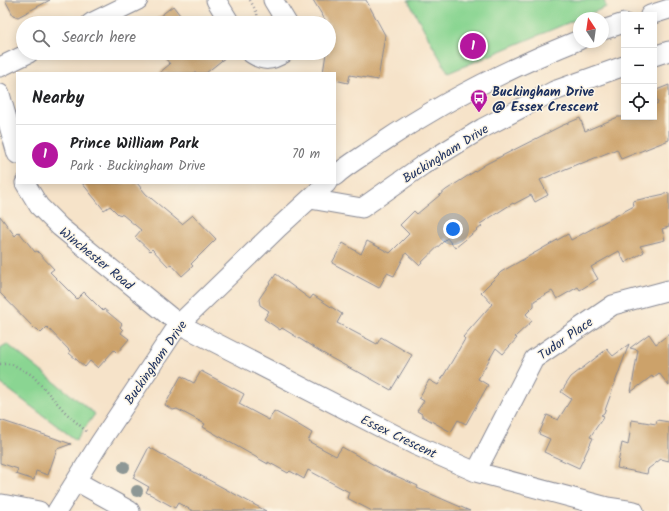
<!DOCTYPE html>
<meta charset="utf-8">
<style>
:root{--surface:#fff;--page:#f2f2f2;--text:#202124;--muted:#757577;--line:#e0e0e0;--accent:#b5179e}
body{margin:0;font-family:Kalam,sans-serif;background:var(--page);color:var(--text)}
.controls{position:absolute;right:12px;top:12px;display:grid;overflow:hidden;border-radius:0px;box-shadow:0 2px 10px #0003}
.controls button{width:36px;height:36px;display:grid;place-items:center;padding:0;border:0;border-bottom:1px solid var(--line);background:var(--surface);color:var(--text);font:20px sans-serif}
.compass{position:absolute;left:573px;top:12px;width:36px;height:36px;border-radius:50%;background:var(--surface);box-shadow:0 2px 10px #0003;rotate:347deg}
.you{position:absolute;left:453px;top:229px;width:14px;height:14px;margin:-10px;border:3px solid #fff;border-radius:50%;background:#1a73e8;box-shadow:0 0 0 6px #1a73e833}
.badge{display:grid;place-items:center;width:26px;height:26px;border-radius:50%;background:var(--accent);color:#fff;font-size:13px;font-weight:700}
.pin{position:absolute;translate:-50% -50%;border:2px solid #fff;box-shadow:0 1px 4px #0006}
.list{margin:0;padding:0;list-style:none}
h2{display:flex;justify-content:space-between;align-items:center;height:52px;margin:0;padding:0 16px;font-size:17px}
h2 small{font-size:13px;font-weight:400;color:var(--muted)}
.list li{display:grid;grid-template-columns:26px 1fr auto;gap:12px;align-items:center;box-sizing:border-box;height:60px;padding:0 16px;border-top:1px solid var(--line)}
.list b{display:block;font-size:15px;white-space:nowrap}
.list p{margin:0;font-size:13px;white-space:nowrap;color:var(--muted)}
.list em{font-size:13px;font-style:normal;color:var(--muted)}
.icon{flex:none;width:22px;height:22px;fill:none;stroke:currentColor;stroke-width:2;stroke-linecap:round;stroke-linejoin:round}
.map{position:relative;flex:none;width:669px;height:511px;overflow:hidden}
.search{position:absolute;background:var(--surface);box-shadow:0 2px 10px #0003;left:16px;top:16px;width:320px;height:44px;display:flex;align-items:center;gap:10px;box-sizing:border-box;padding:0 14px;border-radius:22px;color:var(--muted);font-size:15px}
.panel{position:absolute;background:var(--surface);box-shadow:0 2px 10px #0003;left:16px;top:72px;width:320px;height:112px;border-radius:0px}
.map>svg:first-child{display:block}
</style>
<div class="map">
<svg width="669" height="511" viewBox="0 0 669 511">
<rect width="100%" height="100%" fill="#fcf5e5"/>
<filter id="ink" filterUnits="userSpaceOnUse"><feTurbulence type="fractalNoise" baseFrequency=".025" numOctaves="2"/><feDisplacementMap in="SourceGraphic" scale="8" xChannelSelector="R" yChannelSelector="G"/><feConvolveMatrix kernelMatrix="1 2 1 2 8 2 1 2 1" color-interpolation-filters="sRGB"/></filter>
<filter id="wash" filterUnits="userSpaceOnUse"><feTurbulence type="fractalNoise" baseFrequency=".012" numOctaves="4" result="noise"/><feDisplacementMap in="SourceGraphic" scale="16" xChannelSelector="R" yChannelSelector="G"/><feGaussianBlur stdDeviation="0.9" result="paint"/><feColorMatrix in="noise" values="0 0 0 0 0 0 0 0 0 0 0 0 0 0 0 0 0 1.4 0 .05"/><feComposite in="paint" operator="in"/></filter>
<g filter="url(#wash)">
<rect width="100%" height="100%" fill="#f6e3c9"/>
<path fill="#8ad592" stroke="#528278" d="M408,0H604L606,7L448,73Z
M7,344L95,414L76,440L0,383V348Z"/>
<g id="blocks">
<path fill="#cca26b" d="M5,0H50L18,17L13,15Z
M313,0H366L385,35L378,80L350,75L348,83L335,80V73H323L326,53H329V23H327Z
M173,6L186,23H151Z
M161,53H231L206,73H159L170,64Z
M669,85V140L621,159L617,149L580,164V163L563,170L540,180L548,195L535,202L531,195L514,204L513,203L480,224L482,226L455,248L447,238L419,265L406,253L394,276L387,273L379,288L332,263L343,243L361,254L367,241L390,253L409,234L400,225L414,211L417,214L446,190L486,164L561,126L580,118L585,131L618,117H654V105L658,103L654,91Z
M82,183H137L146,194L182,224L193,215L216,239L191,264L193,266L182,276L171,264L168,266L152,249L150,251L135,237L141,230L123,215L118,214L110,206L104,210Z
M669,193V227L662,229L665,240L640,246L644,252L625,263L619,251L591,267L598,279L580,290L578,287L557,299L552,291L534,301V306L526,314L532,321L515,337L517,338L503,354L496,348L478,379L488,385L466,424L458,420L451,432L422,416V414L417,411L424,401L419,398L429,380L438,385L465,339L463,337L492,304L481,292L501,272L568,234L571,240L634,206L633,201Z
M0,216L15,236L19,232L35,252L37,251L54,269L50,272L77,299L84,292L103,311L104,309L122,324L120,327L123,330L121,333L129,339L117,353L114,350L98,368L90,361L85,367L69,353L70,351L47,327L41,333L37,329H35L0,293Z
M276,274L310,299L313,295L342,314L337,323L377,344L381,337L412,355L391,390L357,371V372L331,358L282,328L280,330L264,319L269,311L260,305L259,299Z
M649,334L656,344L669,334V386L659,373L653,378L652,376L631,392L638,350L630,348Z
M629,344L604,413L601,415L604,416L590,437L593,438L579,468L544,452L550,439L539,434L547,415L558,420L571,399L561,392L571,377L607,349L613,356Z
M201,371L244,394L239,404L269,420L274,411L292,421L312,433L308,441L336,456L342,447L383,470L418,486L417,488L470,511H372L347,498L349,492L308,470L304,479L290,471L288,473L268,462V464L203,427L205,424L177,409L173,410L165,405L181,376L194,383Z
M0,420L51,437L71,444L57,449L48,475L36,471L34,480L16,474L18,469L0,463Z
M632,420L656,424L657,420L669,422V461L661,459L648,469L647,474L617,468L622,443L628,445Z
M149,447L170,459L266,511H193L178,503L175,508L146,492L149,487L133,478Z"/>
</g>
</g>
<g filter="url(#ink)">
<use href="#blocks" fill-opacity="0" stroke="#888994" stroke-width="1"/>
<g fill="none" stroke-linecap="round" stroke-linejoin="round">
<g stroke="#888994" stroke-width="21">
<path id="minor" d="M216,0L230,23
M273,0L287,23
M650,15L669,9
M91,23L138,0
M603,30L624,23
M251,53C264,62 271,61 284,53
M654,56L669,51
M0,67L29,53
M0,94L17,154
M335,176C348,164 365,155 380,144C442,102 509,68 579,40
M25,183L39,206L60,227L179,324L415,445L476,472L607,507L634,511
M310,199L362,208L423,165L483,128L554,91L624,66
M476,472L534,359L613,305L669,290
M76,481L130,511
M0,505L2,504L39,511
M57,511L99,444L179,324L279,227L327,183"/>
</g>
<path stroke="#888994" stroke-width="2.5" stroke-dasharray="1 3" stroke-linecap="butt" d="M250,0L257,13L258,23
M0,364H12L32,375L66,413L86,431"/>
<use href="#minor" stroke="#fff" stroke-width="19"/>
</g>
<g fill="#8d9795">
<circle cx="124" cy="467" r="6"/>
<circle cx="137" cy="491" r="6"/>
</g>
</g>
<defs>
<g id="bus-pin" transform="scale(0.9)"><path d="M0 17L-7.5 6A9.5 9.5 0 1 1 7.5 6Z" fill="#b5179e" stroke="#fcf5e5"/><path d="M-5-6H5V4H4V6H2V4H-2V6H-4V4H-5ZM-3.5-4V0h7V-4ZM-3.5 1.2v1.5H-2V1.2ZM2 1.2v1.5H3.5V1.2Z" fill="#fff"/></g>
</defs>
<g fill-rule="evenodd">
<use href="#bus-pin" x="479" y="98"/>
</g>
<g text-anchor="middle" stroke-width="3" stroke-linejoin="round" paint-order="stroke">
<g font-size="13" font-weight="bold" fill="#1b2f5e" stroke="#fcf5e5" text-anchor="start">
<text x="492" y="96">Buckingham Drive<tspan x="492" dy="15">@ Essex Crescent</tspan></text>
</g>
<g font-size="13" fill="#1b2f5e" stroke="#fcf5e5">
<text transform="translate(445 153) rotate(-32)" y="5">Buckingham Drive</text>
<text transform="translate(97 258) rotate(39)" y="5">Winchester Road</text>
<text transform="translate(565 338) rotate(-35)" y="5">Tudor Place</text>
<text transform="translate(155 362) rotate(-55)" y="5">Buckingham Drive</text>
<text transform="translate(399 436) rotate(26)" y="5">Essex Crescent</text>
</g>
</g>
</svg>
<div class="controls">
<button>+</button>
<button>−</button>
<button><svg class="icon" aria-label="locate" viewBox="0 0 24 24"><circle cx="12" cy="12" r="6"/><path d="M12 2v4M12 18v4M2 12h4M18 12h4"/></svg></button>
</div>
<svg class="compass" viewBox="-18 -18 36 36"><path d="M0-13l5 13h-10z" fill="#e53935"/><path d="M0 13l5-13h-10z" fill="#757577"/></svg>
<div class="you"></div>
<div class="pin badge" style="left:473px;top:46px">1</div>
<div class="search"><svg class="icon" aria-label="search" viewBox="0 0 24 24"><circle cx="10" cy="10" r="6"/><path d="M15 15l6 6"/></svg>Search here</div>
<section class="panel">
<h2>Nearby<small></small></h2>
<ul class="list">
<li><span class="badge">1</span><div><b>Prince William Park</b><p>Park · Buckingham Drive</p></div><em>70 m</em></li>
</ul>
</section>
</div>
